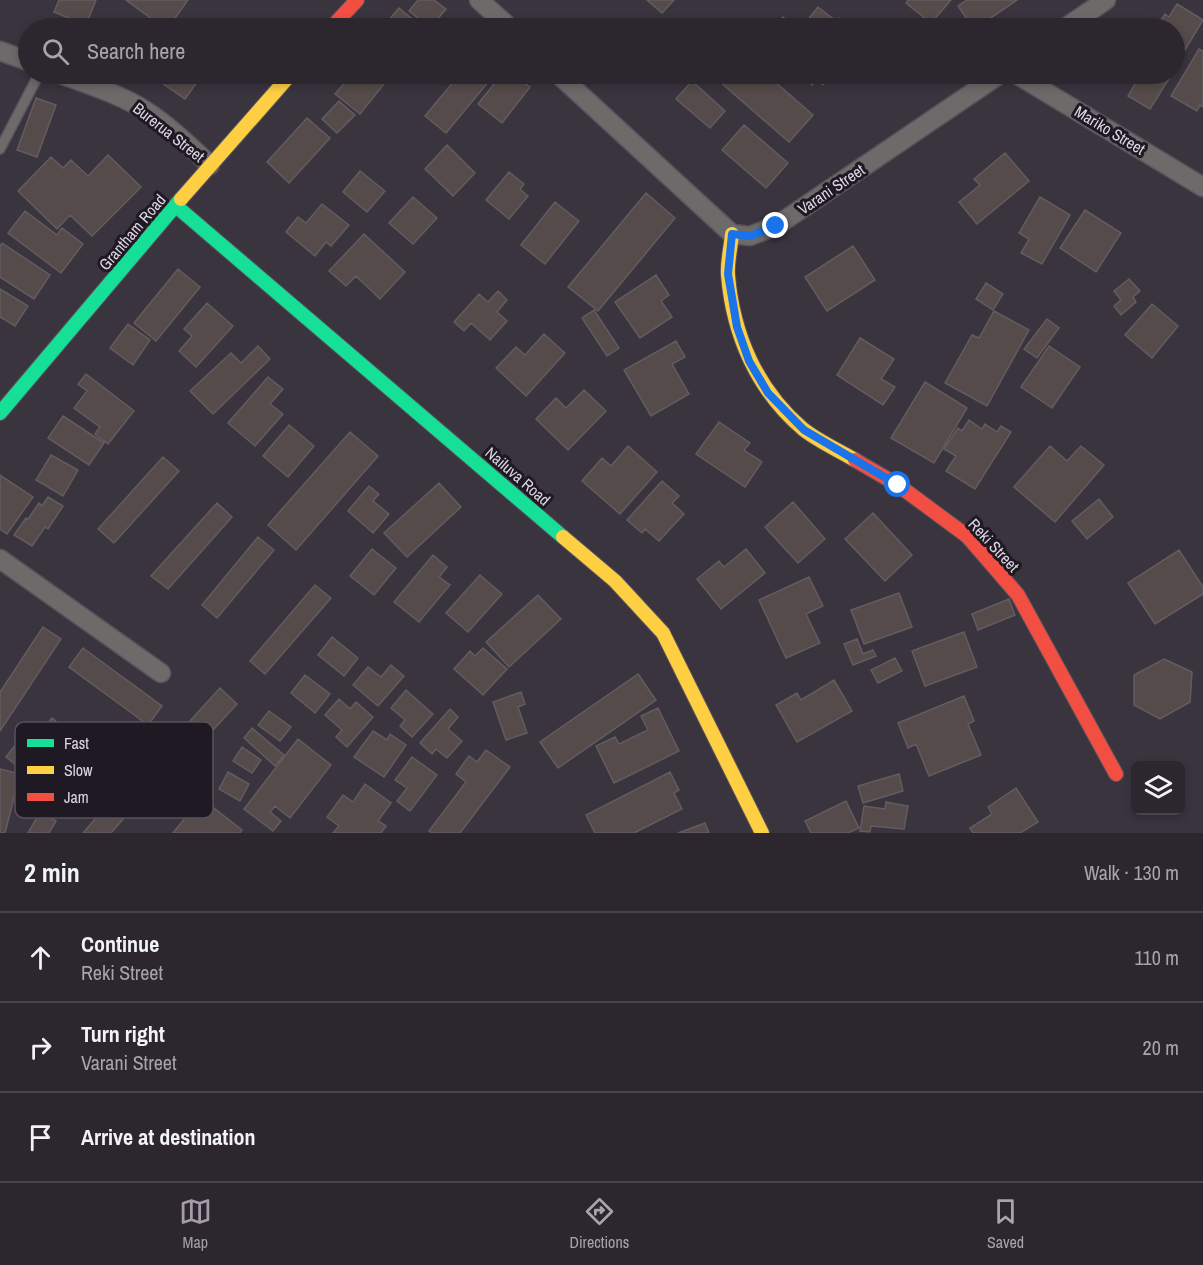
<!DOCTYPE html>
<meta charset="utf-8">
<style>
:root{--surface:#2c272f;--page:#38333b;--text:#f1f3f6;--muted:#a6a5aa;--line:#48444b;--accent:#a49da9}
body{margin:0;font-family:"Archivo Narrow",sans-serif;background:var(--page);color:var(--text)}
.controls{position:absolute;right:18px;bottom:18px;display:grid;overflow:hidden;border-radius:9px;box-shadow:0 3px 9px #0003}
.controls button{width:54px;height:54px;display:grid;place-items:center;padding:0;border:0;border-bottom:2px solid var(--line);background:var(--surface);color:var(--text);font:30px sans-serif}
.stop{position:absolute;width:18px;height:18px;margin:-14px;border:4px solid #1a73e8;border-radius:50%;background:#fff}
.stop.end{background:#1a73e8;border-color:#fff;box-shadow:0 2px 6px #0008}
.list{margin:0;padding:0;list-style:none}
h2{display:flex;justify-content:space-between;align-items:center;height:78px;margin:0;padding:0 24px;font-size:26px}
h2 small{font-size:20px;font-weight:400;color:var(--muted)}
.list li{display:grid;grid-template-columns:39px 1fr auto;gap:18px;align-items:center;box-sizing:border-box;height:90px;padding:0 24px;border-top:2px solid var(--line)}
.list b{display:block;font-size:22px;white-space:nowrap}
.list p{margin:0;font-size:20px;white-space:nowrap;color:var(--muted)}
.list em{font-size:20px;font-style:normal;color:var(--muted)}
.icon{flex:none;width:33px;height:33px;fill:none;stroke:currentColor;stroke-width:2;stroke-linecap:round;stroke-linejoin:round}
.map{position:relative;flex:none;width:1203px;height:833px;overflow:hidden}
.search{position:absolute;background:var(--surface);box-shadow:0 3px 9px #0003;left:18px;right:18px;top:18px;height:66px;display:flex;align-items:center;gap:15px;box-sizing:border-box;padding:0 21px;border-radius:33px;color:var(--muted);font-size:22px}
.sheet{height:348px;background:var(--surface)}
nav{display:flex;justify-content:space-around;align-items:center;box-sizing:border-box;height:84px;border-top:2px solid var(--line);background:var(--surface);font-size:16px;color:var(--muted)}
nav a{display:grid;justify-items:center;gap:3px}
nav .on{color:var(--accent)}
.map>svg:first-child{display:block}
</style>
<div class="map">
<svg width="1203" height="833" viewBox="0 0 1203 833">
<rect width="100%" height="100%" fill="#3a343f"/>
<path fill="#564b4b" stroke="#635c5f" stroke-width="1.5" d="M59,0H96L86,25L54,12Z
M126,0H188L168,28H164Z
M418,0H434L446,9L430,28L409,11Z
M647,0H674L662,13Z
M908,0H951L931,23L906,3Z
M967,0H1017L976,28H973L958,6Z
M1177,4L1203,20L1185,50L1180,47L1174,56V28H1156L1165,14L1169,17Z
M818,7L836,21L839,18L852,28H804L802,27Z
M399,8L423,28H382Z
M783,17L796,28H773Z
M1199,49L1203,51V107L1200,105L1197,111L1171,96Z
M149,74H203L185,99Z
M352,74H392L360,114L335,94Z
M460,74H495L446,133L425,116Z
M502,74H512L530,87L502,123L478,104Z
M711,74H766L813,115L789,142Z
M798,74H833L823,85L817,79L812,85Z
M1130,74H1172L1150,109L1128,96L1138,78Z
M692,81L725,111L710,128L676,99Z
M36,98L56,105L37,157L17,150Z
M339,101L355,115L337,133L322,119Z
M307,118L330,138L289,183L267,162Z
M744,125L788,163L766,188L722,150Z
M447,145L475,173L453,196L425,169Z
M1005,153L1029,181L977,224L959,202L980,185L974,179Z
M108,155L141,187L92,236L70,215L57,229L18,191L51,157L63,168L71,160L88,176Z
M360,171L385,191L367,212L343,192Z
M509,172L524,184L520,189L528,196L509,219L486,200Z
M646,193L675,218L598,311L568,287Z
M413,197L437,218L413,244L389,223Z
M1040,197L1070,215L1042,264L1021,253L1029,239L1019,233Z
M555,202L579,221L545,264L521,245Z
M322,204L349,225L331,246L326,242L315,256L286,232L298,217L306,223Z
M1085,210L1121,233L1096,272L1060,248Z
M25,211L57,235L62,228L83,244L61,273L8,233Z
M364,234L405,272L380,299L356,276L346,286L329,271Z
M2,243L50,275L34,299L0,277V247Z
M853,246L875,280L827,311L805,277Z
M178,269L200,287L156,341L134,323Z
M656,275L669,295L661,301L672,317L640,338L615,302Z
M1129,279L1140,291L1133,297L1136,302L1121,315L1114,306L1121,300L1114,291Z
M986,283L1003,294L993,310L976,299Z
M0,289L28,306L15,326L0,317Z
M498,291L507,300L497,312L507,321L490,340L471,323L464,331L454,322L479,294L488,302Z
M207,303L233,326L196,367L179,351L192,336L184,329Z
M1152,304L1178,326L1152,358L1125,335Z
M594,310L619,348L607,356L582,318Z
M994,311L1029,330L987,406L945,383L972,335L979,338Z
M1047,319L1059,328L1037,358L1024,349Z
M128,324L150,340L133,365L110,348Z
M544,334L565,353L526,396L496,368L516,347L525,355Z
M860,338L894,359L881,379L895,387L883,405L837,375Z
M676,341L685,357L672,364L689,394L651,416L624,370Z
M258,346L270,359L213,414L190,391L231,353L241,363Z
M1049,346L1080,367L1052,408L1021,387Z
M86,374L134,411L108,444L95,434L100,427L74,408L87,391L78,384Z
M268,377L283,389L270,404L283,414L255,446L228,423Z
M925,382L967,408L934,463L891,438Z
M584,390L606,411L568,450L536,419L556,398L566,408Z
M63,416L104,443L89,465L48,438Z
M969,420L982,429L985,424L997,432L1001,426L1011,432L975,489L946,471L956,456L944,449L958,428L962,431Z
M719,422L750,443L744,450L762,462L745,487L696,454Z
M289,425L314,446L288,477L263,456Z
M350,432L378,456L296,550L268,525Z
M628,446L657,472L620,514L582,481L602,458L611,466Z
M1050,446L1067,461L1081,446L1104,465L1055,522L1014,487Z
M51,455L78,470L63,496L36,480Z
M163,457L179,471L114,543L98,529Z
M0,475L33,497L7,534L0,529Z
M662,481L679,496L672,503L684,514L659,541L645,529L642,533L627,520Z
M439,483L461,507L407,557L384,533Z
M369,486L379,494L373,501L389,514L373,533L348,511Z
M48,497L63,506L48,529L45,527L32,546L14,535L26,518L28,519L39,503L42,506Z
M1099,499L1113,517L1087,539L1072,521Z
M793,502L825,539L798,563L765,527Z
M217,503L232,517L168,589L151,576Z
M873,513L912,555L885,581L845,539Z
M258,537L274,550L217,618L202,605Z
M372,549L396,568L374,595L350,576Z
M746,549L765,573L721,609L697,579L719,561L724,567Z
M1179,550L1203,587V594L1155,624L1128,583Z
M433,555L447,567L439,577L450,585L419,622L394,602Z
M480,575L502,594L468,632L446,613Z
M809,577L823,606L806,614L820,643L786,658L759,600Z
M315,585L331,598L265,674L250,661Z
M899,593L912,627L864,644L851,610Z
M538,595L561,619L509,667L486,642Z
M1009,599L1015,615L978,630L972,614Z
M43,627L61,639L0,731V692Z
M964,632L977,667L925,686L912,651Z
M332,637L358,658L344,676L318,655Z
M857,639L863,654L873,650L876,656L853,665L844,644Z
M83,648L162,706L148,725L69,667Z
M483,648L507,669L483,695L454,669L470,651L475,656Z
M895,658L902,671L878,683L871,670Z
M1164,659L1192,672L1190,702L1160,719L1134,705V675Z
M391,665L404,676L378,706L353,685L368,667L381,677Z
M638,674L656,700L558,768L540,742Z
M305,675L330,694L315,713L291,693Z
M834,680L852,711L797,742L776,705L797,693L801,700Z
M220,688L237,704L162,785L145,770Z
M406,690L433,714L412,737L400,726L405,720L391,708Z
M521,692L525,704L518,707L527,733L506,740L493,702Z
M964,696L974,721L968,724L981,755L929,776L916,744L908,748L898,723Z
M339,699L350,709L356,702L373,717L347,747L336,737L342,730L325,715Z
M658,708L679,751L614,783L596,746L615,737L619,744L648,730L641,716Z
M450,709L458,717L448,729L462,741L447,758L436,749L432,754L420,743Z
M269,711L291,727L280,741L258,725Z
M52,718L80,741L68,756L100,782L88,797L76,788L64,803L6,757L32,724L41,731Z
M252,728L284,755L275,766L244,738Z
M373,731L387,740L390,734L406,745L384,777L354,757Z
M298,739L331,765L290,818L275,806L270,812L281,821L273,831L244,809Z
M242,747L261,760L252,773L233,761Z
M486,750L510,767L460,833H432L429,831L466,782L456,774L469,756L477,762Z
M412,757L437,775L410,811L397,801L407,788L395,780Z
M0,769L20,774L5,833H0Z
M228,772L249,784L240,801L219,789Z
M670,772L679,790L674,793L682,809L634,833H595L586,815Z
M899,774L903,791L863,803L858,786Z
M126,783L142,797L111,833H83Z
M365,784L391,803L378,821L386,826L381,833H333L339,826L327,817L343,795L353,802Z
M1016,788L1038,822L1020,833H973L970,828L992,814L988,807Z
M201,798L242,830L240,833H173Z
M846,801L859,828L848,833H811L805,821Z
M886,802L908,806L904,829L871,826L870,832L860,831L864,806L885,809Z
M40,812L56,821L49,833H28Z
M705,823L709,833H678Z"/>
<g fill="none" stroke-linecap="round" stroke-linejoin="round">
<g stroke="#57525c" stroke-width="12">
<path id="lane" d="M0,149L39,74"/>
</g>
<g stroke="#57525c" stroke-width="21">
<path id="street" d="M479,0L510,28
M1065,28L1106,0
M0,51L28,61
M60,74C89,85 120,94 146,111C169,126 190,146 210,165
M558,74L732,234L750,236L776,226L1000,74
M1016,74L1203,187
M0,559L161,673"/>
</g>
<g stroke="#57525c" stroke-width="16">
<path id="fast" d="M176,206L563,537
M0,413L181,199"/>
</g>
<g stroke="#57525c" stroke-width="16">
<path id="slow" d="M181,199L291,74
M732,234C731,247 727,262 728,275C733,335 757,390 803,429C818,441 838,450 855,460
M563,537L615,581L663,633L762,833"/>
</g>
<g stroke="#57525c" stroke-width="16">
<path id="jam" d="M331,28L357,0
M855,460L898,485L967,536L1018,595L1116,774"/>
</g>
<use href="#lane" stroke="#6d6a6a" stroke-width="9"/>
<use href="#street" stroke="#6d6a6a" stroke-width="18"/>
<use href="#fast" stroke="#16e098" stroke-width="14"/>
<use href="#slow" stroke="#ffcf43" stroke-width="14"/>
<use href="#jam" stroke="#f24e42" stroke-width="14"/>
</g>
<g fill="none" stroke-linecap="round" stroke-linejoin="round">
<path stroke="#1a73e8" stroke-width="8" d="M776,226L750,236L732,234L728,274L737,327L749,361L768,393L804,430L898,485"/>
</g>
<g text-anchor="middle" stroke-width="6" stroke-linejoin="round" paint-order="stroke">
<g font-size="16" fill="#ddd5e2" stroke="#1f1923">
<text transform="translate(1110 130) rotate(31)" y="6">Mariko Street</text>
<text transform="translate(169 132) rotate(38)" y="6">Burerua Street</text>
<text transform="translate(831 189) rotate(-34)" y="6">Varani Street</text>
<text transform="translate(132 232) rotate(-50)" y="6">Grantham Road</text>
<text transform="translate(518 476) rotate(41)" y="6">Nailuva Road</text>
<text transform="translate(994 545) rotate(47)" y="6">Reki Street</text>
</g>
</g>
<rect x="15" y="722" width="198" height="96" rx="9" fill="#1f1923" stroke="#58515c" stroke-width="1.5"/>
<rect x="27" y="739" width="27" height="8" fill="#16e098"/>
<rect x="27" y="766" width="27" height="8" fill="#ffcf43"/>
<rect x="27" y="793" width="27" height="8" fill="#f24e42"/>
<g font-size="16" fill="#ddd5e2">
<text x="64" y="749">Fast</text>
<text x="64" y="776">Slow</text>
<text x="64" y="803">Jam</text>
</g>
</svg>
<div class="controls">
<button><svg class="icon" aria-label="layers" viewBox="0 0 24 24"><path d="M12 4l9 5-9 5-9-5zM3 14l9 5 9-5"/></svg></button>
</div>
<div class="stop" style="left:898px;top:485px"></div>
<div class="stop end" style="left:776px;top:226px"></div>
<div class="search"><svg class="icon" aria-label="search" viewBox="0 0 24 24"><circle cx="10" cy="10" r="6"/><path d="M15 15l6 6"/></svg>Search here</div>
</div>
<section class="sheet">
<h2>2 min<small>Walk · 130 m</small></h2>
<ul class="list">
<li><svg class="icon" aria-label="ahead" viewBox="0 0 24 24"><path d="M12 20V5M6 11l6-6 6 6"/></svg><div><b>Continue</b><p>Reki Street</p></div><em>110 m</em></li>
<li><svg class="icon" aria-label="right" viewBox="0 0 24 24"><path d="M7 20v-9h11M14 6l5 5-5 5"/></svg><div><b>Turn right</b><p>Varani Street</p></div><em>20 m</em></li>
<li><svg class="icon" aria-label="arrive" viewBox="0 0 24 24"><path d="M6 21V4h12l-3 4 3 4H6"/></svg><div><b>Arrive at destination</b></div></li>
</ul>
</section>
<nav>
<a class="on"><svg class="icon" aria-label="map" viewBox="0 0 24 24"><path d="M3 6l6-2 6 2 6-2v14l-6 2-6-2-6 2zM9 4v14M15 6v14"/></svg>Map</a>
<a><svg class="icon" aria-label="directions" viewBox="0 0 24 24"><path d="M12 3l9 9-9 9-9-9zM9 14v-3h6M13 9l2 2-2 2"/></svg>Directions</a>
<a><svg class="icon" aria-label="saved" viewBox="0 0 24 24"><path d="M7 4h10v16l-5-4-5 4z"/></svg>Saved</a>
</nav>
